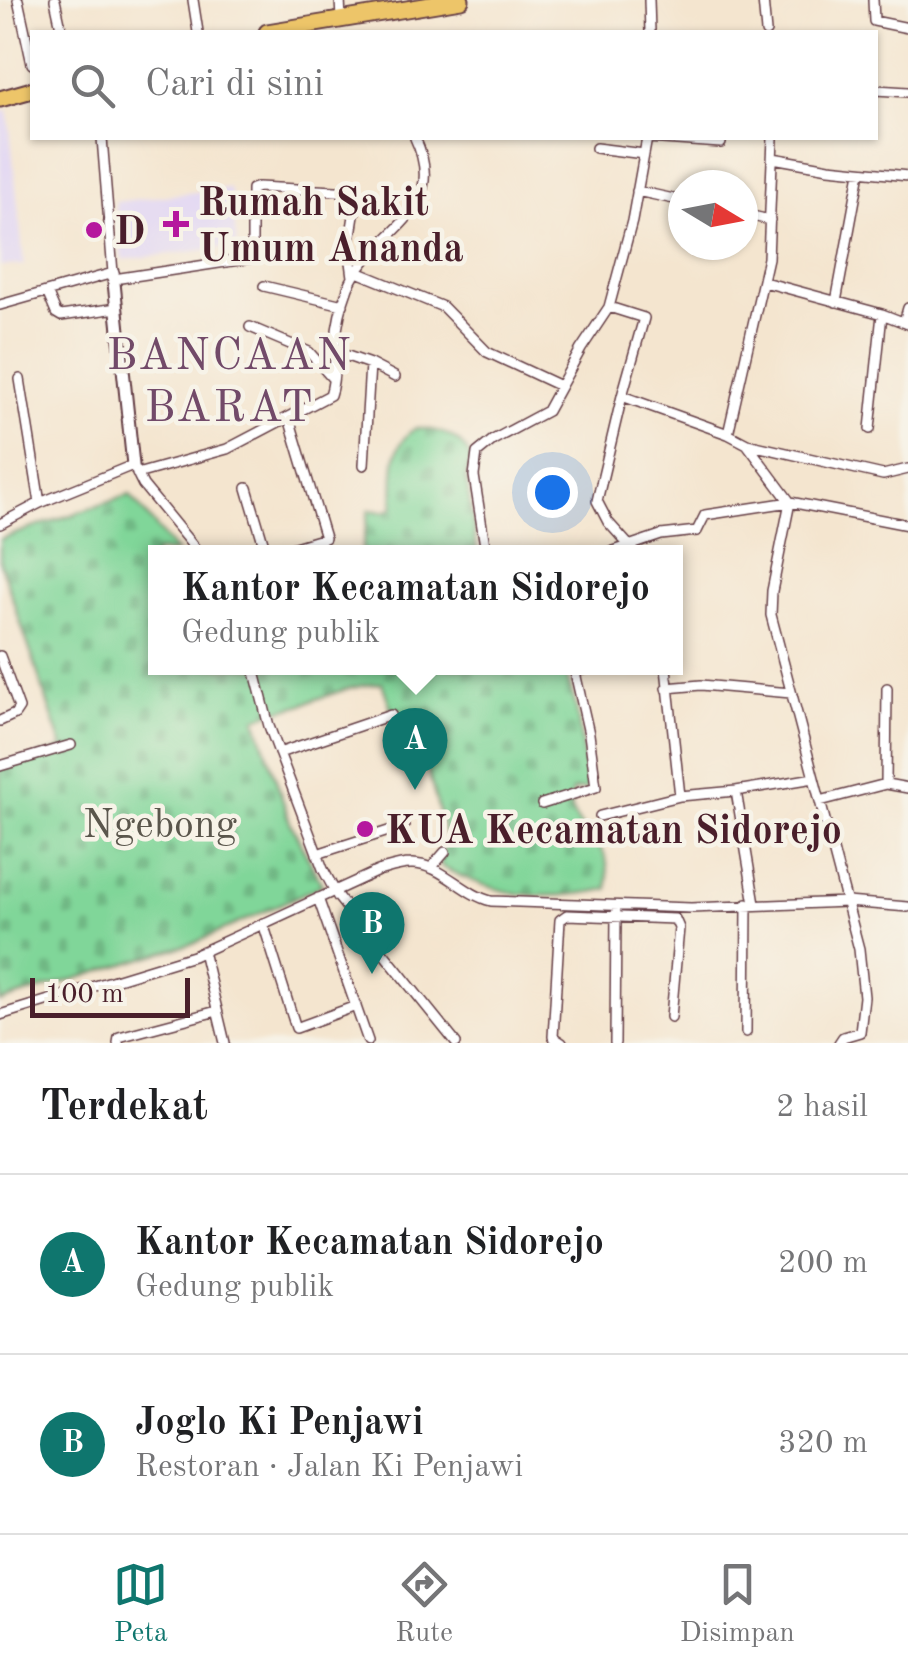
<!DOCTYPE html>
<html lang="id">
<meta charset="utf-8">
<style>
:root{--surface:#fff;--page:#f6f6f6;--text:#202124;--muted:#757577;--line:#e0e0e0;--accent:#0f766e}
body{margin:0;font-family:"Old Standard TT",serif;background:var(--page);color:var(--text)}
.compass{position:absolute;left:668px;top:170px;width:90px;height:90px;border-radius:50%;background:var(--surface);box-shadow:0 2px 8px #0004;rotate:100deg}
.scale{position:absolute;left:30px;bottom:25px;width:160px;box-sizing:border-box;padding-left:10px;border:5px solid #4a1f2b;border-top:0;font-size:28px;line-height:35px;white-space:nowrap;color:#4a1f2b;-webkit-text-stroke:8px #f7f3e8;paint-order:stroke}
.you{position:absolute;left:552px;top:492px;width:35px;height:35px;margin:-25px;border:8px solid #fff;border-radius:50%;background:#1a73e8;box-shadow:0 0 0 15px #1a73e833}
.badge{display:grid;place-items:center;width:65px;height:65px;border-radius:50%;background:var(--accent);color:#fff;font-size:32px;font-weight:700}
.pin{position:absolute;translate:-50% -82px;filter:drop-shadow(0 2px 5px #0008)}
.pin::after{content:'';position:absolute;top:52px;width:35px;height:30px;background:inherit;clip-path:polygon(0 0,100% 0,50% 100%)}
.popup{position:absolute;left:148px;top:545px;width:535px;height:130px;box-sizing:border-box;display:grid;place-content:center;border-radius:0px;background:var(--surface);filter:drop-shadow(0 2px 8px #0005);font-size:32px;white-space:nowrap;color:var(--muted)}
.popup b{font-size:38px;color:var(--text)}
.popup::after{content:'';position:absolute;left:50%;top:100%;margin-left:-20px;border:20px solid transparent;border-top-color:var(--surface)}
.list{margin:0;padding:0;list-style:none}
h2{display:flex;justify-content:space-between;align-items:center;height:130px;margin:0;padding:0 40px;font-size:42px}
h2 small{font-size:32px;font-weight:400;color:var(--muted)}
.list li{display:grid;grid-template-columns:65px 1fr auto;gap:30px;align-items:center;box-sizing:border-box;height:180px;padding:0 40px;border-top:2px solid var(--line)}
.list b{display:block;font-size:38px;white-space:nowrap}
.list p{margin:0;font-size:32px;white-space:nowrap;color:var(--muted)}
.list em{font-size:32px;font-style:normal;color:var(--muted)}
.icon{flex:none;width:55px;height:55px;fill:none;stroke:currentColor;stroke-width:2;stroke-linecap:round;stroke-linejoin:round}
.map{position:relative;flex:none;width:908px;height:1043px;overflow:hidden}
.search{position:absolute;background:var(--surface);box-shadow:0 2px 8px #0004;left:30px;right:30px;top:30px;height:110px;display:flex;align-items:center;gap:25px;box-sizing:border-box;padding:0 35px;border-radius:0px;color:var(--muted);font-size:38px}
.sheet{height:490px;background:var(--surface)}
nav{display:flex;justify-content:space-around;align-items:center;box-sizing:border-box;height:140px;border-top:2px solid var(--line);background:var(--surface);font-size:28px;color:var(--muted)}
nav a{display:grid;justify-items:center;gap:5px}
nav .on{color:var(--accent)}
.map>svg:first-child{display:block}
</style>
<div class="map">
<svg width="908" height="1043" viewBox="0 0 908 1043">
<defs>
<pattern id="cemetery-stones" width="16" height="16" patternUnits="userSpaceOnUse" patternTransform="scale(2.5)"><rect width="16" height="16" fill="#80d699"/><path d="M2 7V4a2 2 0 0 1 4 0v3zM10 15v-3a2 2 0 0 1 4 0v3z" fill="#70b784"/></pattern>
</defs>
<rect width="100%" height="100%" fill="#f7f3e8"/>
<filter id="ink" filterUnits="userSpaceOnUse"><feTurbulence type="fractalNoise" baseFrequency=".01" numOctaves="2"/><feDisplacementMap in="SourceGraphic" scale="20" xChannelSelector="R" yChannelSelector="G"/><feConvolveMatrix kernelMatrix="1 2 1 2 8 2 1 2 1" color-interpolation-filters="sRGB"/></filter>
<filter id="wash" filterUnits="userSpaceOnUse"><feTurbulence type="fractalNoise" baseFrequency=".0048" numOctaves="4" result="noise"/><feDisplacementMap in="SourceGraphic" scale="40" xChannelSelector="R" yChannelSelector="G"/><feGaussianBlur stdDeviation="2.25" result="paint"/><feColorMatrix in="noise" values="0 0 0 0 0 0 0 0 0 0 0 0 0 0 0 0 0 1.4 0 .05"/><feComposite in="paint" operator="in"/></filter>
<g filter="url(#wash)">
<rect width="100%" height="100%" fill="#f4e5cf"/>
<path fill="#e0d4f4" d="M8,110L24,265L0,266V113Z
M230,188L237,246L122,260L115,202Z"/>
<path fill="url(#cemetery-stones)" stroke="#657a62" stroke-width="2.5" d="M416,428C441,430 459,435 471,458L466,476L477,552H362L369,510L384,512L393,508C395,480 388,444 416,428Z
M130,495L176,552H155V668H564L576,706L588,789L572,791C563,821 594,833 605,856C609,865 608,880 608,889C544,902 500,897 442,867L439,858L447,842L425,760L403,742L382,683C351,685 332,694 303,704C286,710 272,710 256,719L290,822L322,885L197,942L0,1002V769L63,748L0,562V539Z"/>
</g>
<g filter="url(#ink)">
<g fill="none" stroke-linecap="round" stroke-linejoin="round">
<g stroke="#643d44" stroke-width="12">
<path id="minor" d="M18,0L32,64
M55,0L62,32
M193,0L198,32
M340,0L341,19
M649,0L650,32
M763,0L766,32
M873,0L874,21L908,28
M876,90L908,92
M647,138L721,143
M773,138L768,258L728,434L747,444L790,502L772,591L771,615L859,949L864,997L860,1032L843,1037L839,1043
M596,148L644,154
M773,158L829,168L908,176
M637,191L683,201
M743,214L770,220
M357,272L443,307L487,352L560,386
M114,279L252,258V189L258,187L355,192L357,197L349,247L353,277
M764,282L882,314L908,324
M264,286L343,305
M47,292L56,313L61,316L117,308
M836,302L860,172
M0,305L113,273L102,138
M609,307L632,221L647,138
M904,322L908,308
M250,327L309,352L333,379
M336,352L370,364L364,465
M370,364L395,377
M20,379L40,503
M870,429L882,314
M747,444L883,475L908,469
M137,474L227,449L330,395C336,378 334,360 336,341C337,324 342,304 348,288C370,232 452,216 415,138
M247,488L266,552
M0,524L40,503L133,465L143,485L198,552
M278,552L325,538L289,418
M486,552L474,476L477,453L493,440L547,411L581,349L609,307L644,318L622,396
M611,552L661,535L697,531L705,515L790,502L908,525
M635,552L608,522L597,501L622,396L728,434
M0,656L19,708L15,714L0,721
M254,668L269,726L323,869L338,897L456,1043
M666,668L680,796L736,791L814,778
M575,671L591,668
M666,688L701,685L791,693
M279,753L391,715
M0,766L71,745
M886,784L908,788
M736,791L755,904
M820,801L886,784L887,688
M542,804L596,787L589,734L574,668
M600,816L680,796
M317,854L404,826
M431,868L445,852
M318,898L368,1041
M263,923L296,1028L356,1006
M203,951L225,1043
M0,1015L193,956L378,871C389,868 400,864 411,864C441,863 462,894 491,901L691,908L847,902L908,907
M746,1032L747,904
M118,1043L119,1037L217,1011
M562,1043L553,1037L560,920L567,915L675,919L679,928L671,1017
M615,1043L616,913"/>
</g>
<g stroke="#643d44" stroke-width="15">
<path id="tertiary" d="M113,273L133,465"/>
</g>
<g stroke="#643d44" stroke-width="19">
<path id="primary" d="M267,32L461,0
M0,99L32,90"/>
</g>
<use href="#minor" stroke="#fff" stroke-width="9"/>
<use href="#tertiary" stroke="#fff" stroke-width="11"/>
<use href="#primary" stroke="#edc569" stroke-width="15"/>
</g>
</g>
<g fill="#b5179e" stroke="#f7f3e8" stroke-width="4">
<path d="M171 209h10v10h10v10h-10v10h-10v-10h-10v-10h10z"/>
<circle cx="94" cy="230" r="10"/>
<circle cx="365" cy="829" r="10"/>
</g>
<g text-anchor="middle" stroke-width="9" stroke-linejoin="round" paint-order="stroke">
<g font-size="40" font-weight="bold" fill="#4a1f2b" stroke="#f7f3e8" text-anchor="start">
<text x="198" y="215">Rumah Sakit<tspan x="198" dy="46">Umum Ananda</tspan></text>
<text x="114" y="244">D</text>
<text x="385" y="843">KUA Kecamatan Sidorejo</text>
</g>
<g font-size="40" fill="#5a564c" stroke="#f7f3e8">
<text x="160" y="837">Ngebong</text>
</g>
<g font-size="45" letter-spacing="2.5" fill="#724a69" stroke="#f7f3e8">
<text x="230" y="369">BANCAAN<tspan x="230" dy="52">BARAT</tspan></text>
</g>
</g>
</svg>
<svg class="compass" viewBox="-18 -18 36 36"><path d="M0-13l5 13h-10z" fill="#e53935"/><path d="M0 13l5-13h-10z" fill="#757577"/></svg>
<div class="scale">100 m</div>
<div class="you"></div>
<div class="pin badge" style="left:415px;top:790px">A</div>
<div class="popup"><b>Kantor Kecamatan Sidorejo</b>Gedung publik</div>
<div class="pin badge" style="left:372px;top:974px">B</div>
<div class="search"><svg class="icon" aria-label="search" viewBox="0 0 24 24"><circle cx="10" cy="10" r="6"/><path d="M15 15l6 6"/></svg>Cari di sini</div>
</div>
<section class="sheet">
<h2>Terdekat<small>2 hasil</small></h2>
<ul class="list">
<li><span class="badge">A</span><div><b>Kantor Kecamatan Sidorejo</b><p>Gedung publik</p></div><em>200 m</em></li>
<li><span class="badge">B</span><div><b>Joglo Ki Penjawi</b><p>Restoran · Jalan Ki Penjawi</p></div><em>320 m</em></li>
</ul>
</section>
<nav>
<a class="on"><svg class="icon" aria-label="map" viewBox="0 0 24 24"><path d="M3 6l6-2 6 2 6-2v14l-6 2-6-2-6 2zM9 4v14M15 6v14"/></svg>Peta</a>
<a><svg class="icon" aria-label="directions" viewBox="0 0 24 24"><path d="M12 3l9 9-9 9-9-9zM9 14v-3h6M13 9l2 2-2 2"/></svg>Rute</a>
<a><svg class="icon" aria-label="saved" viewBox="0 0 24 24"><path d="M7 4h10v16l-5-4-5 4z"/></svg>Disimpan</a>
</nav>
